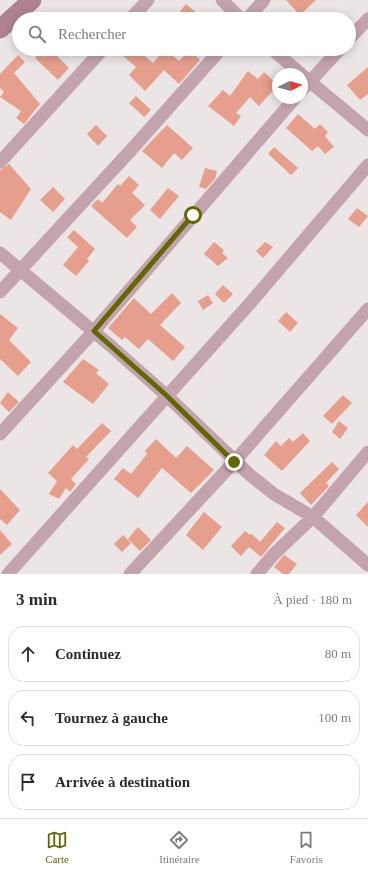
<!DOCTYPE html>
<html lang="fr">
<meta charset="utf-8">
<style>
:root{--surface:#fff;--page:#f7f7f7;--text:#2b2b33;--muted:#7c7c81;--line:#e1e1e2;--accent:#636703}
body{margin:0;font-family:Georgia,serif;background:var(--page);color:var(--text)}
.compass{position:absolute;left:272px;top:68px;width:36px;height:36px;border-radius:50%;background:var(--surface);box-shadow:0 2px 10px #0003;rotate:84deg}
.stop{position:absolute;width:12px;height:12px;margin:-9px;border:3px solid #636703;border-radius:50%;background:#fff}
.stop.end{background:#636703;border-color:#fff;box-shadow:0 1px 4px #0008}
.list{margin:0;padding:0;list-style:none}
h2{display:flex;justify-content:space-between;align-items:center;height:52px;margin:0;padding:0 16px;font-size:17px}
h2 small{font-size:13px;font-weight:400;color:var(--muted)}
.list li{display:grid;grid-template-columns:26px 1fr auto;gap:12px;align-items:center;box-sizing:border-box;height:56px;margin:0 8px 8px;padding:0 8px;border:1px solid var(--line);border-radius:16px}
.list b{display:block;font-size:15px;white-space:nowrap}
.list em{font-size:13px;font-style:normal;color:var(--muted)}
.icon{flex:none;width:22px;height:22px;fill:none;stroke:currentColor;stroke-width:2;stroke-linecap:round;stroke-linejoin:round}
.map{position:relative;flex:none;width:368px;height:574px;overflow:hidden}
.search{position:absolute;background:var(--surface);box-shadow:0 2px 10px #0003;left:12px;right:12px;top:12px;height:44px;display:flex;align-items:center;gap:10px;box-sizing:border-box;padding:0 14px;border-radius:22px;color:var(--muted);font-size:15px}
.sheet{height:244px;background:var(--surface)}
nav{display:flex;justify-content:space-around;align-items:center;box-sizing:border-box;height:56px;border-top:1px solid var(--line);background:var(--surface);font-size:11px;color:var(--muted)}
nav a{display:grid;justify-items:center;gap:2px}
nav .on{color:var(--accent)}
.map>svg:first-child{display:block}
</style>
<div class="map">
<svg width="368" height="574" viewBox="0 0 368 574">
<rect width="100%" height="100%" fill="#ece5e5"/>
<path fill="#e59f8c" d="M286,0H316L300,15Z
M186,4L204,19H182L177,15Z
M43,49H50L69,68L58,80L35,58Z
M115,49H137L153,63L165,49L179,61L190,50L200,60L179,84L164,70L145,91L129,75L136,67Z
M18,55L25,62L14,73L40,104L24,124L16,118L21,111L0,97L4,92L0,88V74Z
M368,67V94L360,100L347,85Z
M248,71L258,79L264,72L278,85L259,106L250,97L236,113L241,116L234,126L208,106L223,90L230,96Z
M136,96L151,110L144,117L129,103Z
M298,114L315,129L320,124L328,132L325,136L334,147L325,154L318,146L312,151L286,128Z
M96,125L107,136L98,146L87,134Z
M167,125L193,148L182,160L174,153L162,168L142,151Z
M274,147L298,168L291,175L268,154Z
M9,164L31,189L11,220L0,212V170Z
M205,168L217,171L215,179L206,189L199,187Z
M129,176L139,185L132,193L145,205L130,220L137,227L127,238L91,206L98,199L102,203L118,184L120,186Z
M53,187L65,199L53,212L40,200Z
M168,188L179,196L160,219L150,210Z
M357,208L368,216L359,227L348,219Z
M74,230L95,249L87,259L89,261L76,276L63,265L78,247L67,237Z
M214,242L224,250L222,253L228,258L218,266L204,254Z
M265,242L273,247L263,258L256,251Z
M223,285L233,294L224,303L215,294Z
M172,293L181,303L160,325L185,347L173,361L148,339L139,349L125,337L122,340L108,328L134,298L151,314Z
M208,295L213,303L203,310L198,301Z
M286,312L298,323L290,332L278,321Z
M0,314L18,328L9,340L31,362L18,376L0,359Z
M83,359L99,370L96,373L109,384L93,404L63,382Z
M8,392L19,402L9,412L0,403Z
M343,395L352,403L332,424L323,416Z
M339,421L348,428L340,439L332,432Z
M102,423L111,431L86,457L89,459L71,479L76,484L70,492L66,488L59,499L49,494L57,481L48,473L73,445L77,449Z
M303,433L310,441L282,471L264,455L276,441L281,446L289,438L293,442Z
M156,439L176,458L187,446L214,470L191,493L162,468L138,498L114,479L123,468L131,474L147,454L145,451Z
M332,462L339,469L326,483L329,486L311,505L300,493Z
M0,489L20,510L7,525L0,519Z
M368,502V527L356,515Z
M204,512L222,527L203,550L186,535Z
M277,522L285,528L261,557L249,547L241,556L231,546L245,531L250,535L252,534L260,542Z
M138,527L151,540L140,551L128,539Z
M0,530L12,544L0,555Z
M123,535L131,543L122,552L114,544Z
M284,555L297,564L289,574H283L274,567Z"/>
<g fill="none" stroke-linecap="round" stroke-linejoin="round">
<path stroke="#c3a3ad" stroke-width="13" d="M222,0L241,19
M130,19L148,0
M247,19L264,0
M349,39L368,19
M272,49L301,74
M302,75L368,130
M302,90L340,49
M0,162L103,49
M0,253L112,347L166,395L250,475L274,494L313,517L368,565
M0,292L132,149L221,49
M0,434L94,331L295,98
M8,574L252,301L368,165
M130,574L234,462L368,309
M257,574L274,554L313,517L368,452"/>
<path stroke="#af8191" stroke-width="19" d="M0,29L32,0"/>
</g>
<g fill="none" stroke-linecap="round" stroke-linejoin="round">
<path stroke="#636703" stroke-width="5" d="M193,215L94,331L166,395L234,462"/>
</g>
</svg>
<svg class="compass" viewBox="-18 -18 36 36"><path d="M0-13l5 13h-10z" fill="#e53935"/><path d="M0 13l5-13h-10z" fill="#7c7c81"/></svg>
<div class="stop" style="left:193px;top:215px"></div>
<div class="stop end" style="left:234px;top:462px"></div>
<div class="search"><svg class="icon" aria-label="search" viewBox="0 0 24 24"><circle cx="10" cy="10" r="6"/><path d="M15 15l6 6"/></svg>Rechercher</div>
</div>
<section class="sheet">
<h2>3 min<small>À pied · 180 m</small></h2>
<ul class="list">
<li><svg class="icon" aria-label="ahead" viewBox="0 0 24 24"><path d="M12 20V5M6 11l6-6 6 6"/></svg><div><b>Continuez</b></div><em>80 m</em></li>
<li><svg class="icon" aria-label="left" viewBox="0 0 24 24"><path d="M17 20v-9H6M10 6l-5 5 5 5"/></svg><div><b>Tournez à gauche</b></div><em>100 m</em></li>
<li><svg class="icon" aria-label="arrive" viewBox="0 0 24 24"><path d="M6 21V4h12l-3 4 3 4H6"/></svg><div><b>Arrivée à destination</b></div></li>
</ul>
</section>
<nav>
<a class="on"><svg class="icon" aria-label="map" viewBox="0 0 24 24"><path d="M3 6l6-2 6 2 6-2v14l-6 2-6-2-6 2zM9 4v14M15 6v14"/></svg>Carte</a>
<a><svg class="icon" aria-label="directions" viewBox="0 0 24 24"><path d="M12 3l9 9-9 9-9-9zM9 14v-3h6M13 9l2 2-2 2"/></svg>Itinéraire</a>
<a><svg class="icon" aria-label="saved" viewBox="0 0 24 24"><path d="M7 4h10v16l-5-4-5 4z"/></svg>Favoris</a>
</nav>
